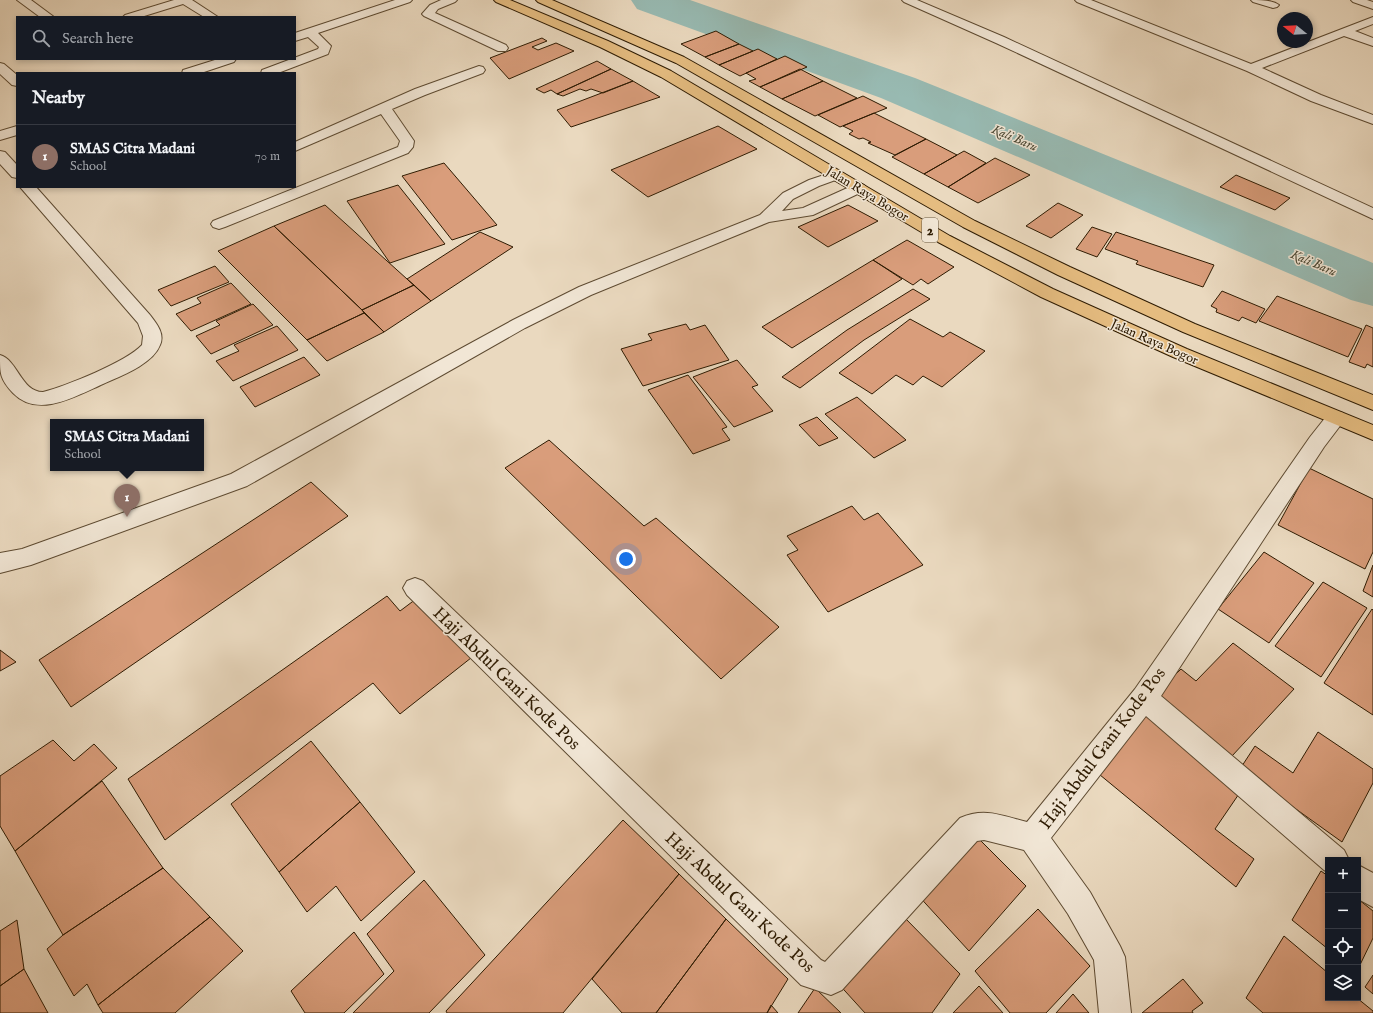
<!DOCTYPE html>
<meta charset="utf-8">
<style>
:root{--surface:#171b24;--page:#242831;--text:#f1f3f6;--muted:#9ea1a6;--line:#363941;--accent:#ea580c}
body{margin:0;font-family:"IM FELL English",serif;background:var(--page);color:var(--text)}
.controls{position:absolute;right:12px;bottom:12px;display:grid;overflow:hidden;border-radius:0px;box-shadow:0 2px 6px #0003}
.controls button{width:36px;height:36px;display:grid;place-items:center;padding:0;border:0;border-bottom:1px solid var(--line);background:var(--surface);color:var(--text);font:20px sans-serif}
.compass{position:absolute;left:1277px;top:12px;width:36px;height:36px;border-radius:50%;background:var(--surface);box-shadow:0 2px 6px #0003;rotate:288deg}
.you{position:absolute;left:626px;top:559px;width:14px;height:14px;margin:-10px;border:3px solid #fff;border-radius:50%;background:#1a73e8;box-shadow:0 0 0 6px #1a73e833}
.badge{display:grid;place-items:center;width:26px;height:26px;border-radius:50%;background:var(--accent);color:#fff;font-size:13px;font-weight:700}
.pin{position:absolute;translate:-50% -33px;filter:drop-shadow(0 1px 2px #0008)}
.pin::after{content:'';position:absolute;top:21px;width:14px;height:12px;background:inherit;clip-path:polygon(0 0,100% 0,50% 100%)}
.popup{position:absolute;left:50px;top:419px;width:154px;height:52px;box-sizing:border-box;display:grid;place-content:center;border-radius:0px;background:var(--surface);filter:drop-shadow(0 1px 3px #0005);font-size:13px;white-space:nowrap;color:var(--muted)}
.popup b{font-size:15px;color:var(--text)}
.popup::after{content:'';position:absolute;left:50%;top:100%;margin-left:-8px;border:8px solid transparent;border-top-color:var(--surface)}
.list{margin:0;padding:0;list-style:none}
h2{display:flex;justify-content:space-between;align-items:center;height:52px;margin:0;padding:0 16px;font-size:17px}
h2 small{font-size:13px;font-weight:400;color:var(--muted)}
.list li{display:grid;grid-template-columns:26px 1fr auto;gap:12px;align-items:center;box-sizing:border-box;height:64px;padding:0 16px;border-top:1px solid var(--line)}
.list b{display:block;font-size:15px;white-space:nowrap}
.list p{margin:0;font-size:13px;white-space:nowrap;color:var(--muted)}
.list em{font-size:13px;font-style:normal;color:var(--muted)}
.icon{flex:none;width:22px;height:22px;fill:none;stroke:currentColor;stroke-width:2;stroke-linecap:round;stroke-linejoin:round}
.map{position:relative;flex:none;width:1373px;height:1013px;overflow:hidden}
.search{position:absolute;background:var(--surface);box-shadow:0 2px 6px #0003;left:16px;top:16px;width:280px;height:44px;display:flex;align-items:center;gap:10px;box-sizing:border-box;padding:0 14px;border-radius:0px;color:var(--muted);font-size:15px}
.panel{position:absolute;background:var(--surface);box-shadow:0 2px 6px #0003;left:16px;top:72px;width:280px;height:116px;border-radius:0px}
.map>svg:first-child{display:block}
</style>
<div class="map">
<svg width="1373" height="1013" viewBox="0 0 1373 1013">
<rect width="100%" height="100%" fill="#ead9bf"/>
<filter id="stains"><feTurbulence type="fractalNoise" baseFrequency=".005" numOctaves="4"/><feColorMatrix values="0 0 0 0 .2 0 0 0 0 .09 0 0 0 0 .02 0 0 0 .5 -.17"/></filter>
<radialGradient id="worn" r=".72"><stop offset=".6" stop-color="#630" stop-opacity="0"/><stop offset="1" stop-color="#630" stop-opacity=".3"/></radialGradient>
<g fill="none" stroke-linecap="round" stroke-linejoin="round">
<path fill="#98bab2" fill-rule="evenodd" d="M631,0H690L915,78L1373,263V306L1351,300L881,98L637,9Z"/>
</g>
<path fill="#d99d7b" stroke="#2e1b02" d="M716,31L739,44L705,57L681,44Z
M542,38L547,41L532,47L538,50L556,43L574,51L509,79L490,58Z
M739,44L753,51L719,65L705,57Z
M758,49L777,59L740,76L719,65Z
M785,56L807,67L760,87L749,81L756,79L746,73Z
M597,61L611,69L557,94L551,90L544,93L536,89Z
M611,69L633,81L603,93L591,89L586,91L580,89L563,96L557,94Z
M800,69L823,81L782,99L760,87Z
M633,81L660,97L571,127L557,110Z
M823,81L857,98L815,116L782,99Z
M863,96L887,108L840,127L818,115Z
M874,113L926,139L895,155L868,143L871,142L863,138L859,139L849,134L853,131L843,126Z
M718,126L757,149L648,197L611,170Z
M926,139L957,155L924,174L892,157Z
M964,151L986,163L948,187L924,174Z
M995,158L1030,175L978,203L948,187Z
M444,163L497,225L452,240L402,176Z
M1236,175L1290,198L1275,210L1220,187Z
M398,185L445,244L390,263L347,201Z
M1058,203L1083,215L1051,238L1026,226Z
M325,205L407,279L414,285L362,310L274,226Z
M848,205L878,221L828,247L798,227Z
M274,226L362,310L364,313L307,340L218,251Z
M1092,227L1112,234L1097,257L1076,249Z
M480,232L513,247L431,301L407,279Z
M1116,232L1214,265L1203,287L1136,264L1138,261L1105,249Z
M907,240L954,267L928,284L921,279L913,285L873,260Z
M873,260L902,279L792,348L762,327Z
M215,266L229,282L171,306L158,290Z
M231,283L251,304L191,331L176,314L201,303L197,298Z
M414,285L431,301L384,332L362,310Z
M913,289L930,299L864,340L800,388L782,377L847,330Z
M1222,291L1265,309L1256,323L1242,317L1239,321L1216,312L1217,309L1211,306Z
M1277,296L1362,329L1348,357L1259,321Z
M253,304L273,325L211,354L196,336L220,325L216,321Z
M364,313L384,332L327,361L307,340Z
M910,319L943,337L950,332L985,351L942,387L923,376L913,385L896,375L872,394L839,373Z
M686,324L690,330L705,325L729,360L643,386L621,349L652,340L648,334Z
M1366,325L1373,328V367L1367,364L1365,368L1349,362Z
M277,326L298,350L233,381L216,361L239,351L234,345Z
M304,357L320,375L255,407L240,387Z
M737,360L758,385L752,387L773,411L734,427L693,377Z
M688,375L727,427L722,429L730,440L693,454L648,390Z
M857,397L906,440L874,458L825,414Z
M817,417L838,438L819,446L799,425Z
M549,440L644,526L656,518L779,627L721,679L505,468Z
M1309,468L1373,499V552L1365,569L1278,525Z
M311,482L348,516L71,707L39,660Z
M852,506L864,520L878,513L923,565L828,612L787,555L798,550L787,536Z
M1264,552L1314,583L1269,643L1218,609Z
M1373,565V597L1363,591Z
M1323,582L1367,608L1321,677L1275,646Z
M387,596L400,611L420,596L476,654L400,714L373,683L165,840L128,779Z
M1372,609L1373,610V715L1324,683Z
M1233,643L1294,689L1232,756L1156,694L1181,669L1196,681Z
M0,650L16,662L0,671Z
M1142,711L1243,788L1215,829L1254,859L1236,887L1094,770Z
M1318,732L1373,769V783L1342,842L1240,769L1255,746L1293,773Z
M53,740L74,761L94,744L117,768L15,851L0,826V776Z
M311,741L360,802L279,872L231,804Z
M102,781L163,868L63,935L15,851Z
M360,802L415,872L361,921L336,886L307,912L279,872Z
M623,820L679,874L563,1013H447L446,1011Z
M970,830L1026,886L969,951L915,892Z
M163,868L210,917L98,1005L87,984L74,996L47,949L63,935Z
M1321,871L1328,876V949L1292,920Z
M679,874L726,919L656,1013H622L592,979Z
M424,880L485,955L429,1013H353L394,971L367,934Z
M1358,899L1373,911V938L1358,969Z
M1038,909L1090,966L1046,1013H1010L975,971Z
M903,916L960,974L932,1013H865L835,980Z
M210,917L243,951L175,1013H103L98,1005Z
M726,919L788,979L767,1013H656Z
M17,920L24,969L0,986V931Z
M354,932L384,974L344,1013H305L291,991Z
M1284,936L1328,973V998H1357L1373,1011V1013H1263L1246,998Z
M24,969L48,1013H0V986Z
M1373,975V994L1365,987Z
M1183,979L1203,1003L1192,1011L1193,1013H1142Z
M979,986L1003,1013H953Z
M815,988L841,1013H798Z
M1073,994L1089,1013H1056Z
M771,1005L778,1013H767Z"/>
<g fill="none" stroke-linecap="round" stroke-linejoin="round">
<g stroke="#5d4a31" stroke-width="2">
<path id="lane" d="M17,0H31L54,17H40Z
M174,0H192L218,17H204L183,4L141,17H123L125,15Z
M395,0H412L410,2L318,33L331,46L328,54L278,73H261L262,70L318,49L319,47L308,37L295,41V33Z
M441,0H457L455,2L438,9L435,13L506,45L508,48L506,51H498L424,16L422,14L430,5Z
M218,59H236L234,62L201,73H182L183,70Z
M0,63L4,64L17,75V86L12,85L0,74Z
M479,66L483,67L485,70L483,73L425,95L392,109L414,141L413,147L408,153L225,227L219,229L213,227L211,224L213,221L398,147L400,141L381,114L295,151V142L415,89Z
M17,126V135L0,140V131Z
M0,151L5,152L17,165V178L12,177L0,164Z
M836,171L841,172L843,175L841,178L819,186L793,199L782,211L803,208L854,185L859,183L864,185L867,188L864,191L813,215L769,222L591,295L525,328L247,486L31,565L0,573V553L22,549L231,474L513,320L579,287L760,215L783,193L809,180Z
M20,187H36L150,315C157,324 165,334 160,345C153,364 121,376 103,384C76,396 38,419 13,393C0,379 0,374 0,355C18,360 21,392 43,392C66,386 126,362 142,345L143,336L138,323Z"/>
</g>
<g stroke="#5d4a31" stroke-width="2">
<path id="street" d="M902,0H917L1004,37L1373,208V219L996,43L904,2Z
M1075,0H1091L1251,64L1373,17V24L1355,31L1373,38V46L1344,36L1262,68L1321,95L1373,115V124L1311,101L1247,71L1077,2Z
M1251,0C1260,0 1272,0 1279,5L1277,7L1273,8L1253,2Z
M1351,0H1367L1373,2V9L1353,2Z
M1336,411L1343,413L1346,418L1324,447L1161,696L1344,850L1349,860H1328V872L1324,870L1146,716L1051,838L1090,892L1120,946L1125,957L1131,1013H1099L1094,960L1068,914L1024,850L984,840L977,841L842,990L831,995L801,985L407,595L403,588L407,581L415,578L423,581L821,960L825,962L960,818C985,807 1002,816 1027,822L1135,689L1310,437L1329,413Z
M1358,865L1373,873V907L1358,899Z"/>
</g>
<g stroke="#2e1b02" stroke-width="2">
<path id="highway" d="M494,0H510L608,41L671,71L950,236L1053,289L1187,349L1373,425V440L1173,357L1041,297L938,242L661,77L600,47L496,2Z
M536,0H552L684,57L975,221L1070,267L1195,324L1373,395V410L1183,332L1058,275L963,227L676,63L538,2Z"/>
</g>
<use href="#lane" fill="#f1e6d5" fill-rule="evenodd"/>
<use href="#street" fill="#f1e6d5" fill-rule="evenodd"/>
<use href="#highway" fill="#e5bc80" fill-rule="evenodd"/>
</g>
<g text-anchor="middle" stroke-width="3" stroke-linejoin="round" paint-order="stroke">
<g font-size="13" font-style="italic" fill="#4e4b37" stroke="#f1e6d5">
<text transform="translate(1015 137) rotate(23)" y="5">Kali Baru</text>
<text transform="translate(1314 262) rotate(23)" y="5">Kali Baru</text>
</g>
<g font-size="13" fill="#2e1b02" stroke="#f1e6d5">
<text transform="translate(868 193) rotate(31)" y="5">Jalan Raya Bogor</text>
<text transform="translate(1155 341) rotate(24)" y="5">Jalan Raya Bogor</text>
</g>
<rect fill="#f1e6d5" stroke="#685841" stroke-width="1" x="922" y="218" width="16" height="24" rx="3"/>
<g font-size="14" font-weight="bold" fill="#2e1b02">
<text x="930" y="235">2</text>
</g>
<g font-size="18" fill="#2e1b02" stroke="#f1e6d5">
<text transform="translate(507 678) rotate(44)" y="6">Haji Abdul Gani Kode Pos</text>
<text transform="translate(1102 748) rotate(-53)" y="6">Haji Abdul Gani Kode Pos</text>
<text transform="translate(740 902) rotate(43)" y="6">Haji Abdul Gani Kode Pos</text>
</g>
</g>
<rect width="100%" height="100%" filter="url(#stains)"/>
<rect width="100%" height="100%" fill="url(#worn)"/>
</svg>
<div class="controls">
<button>+</button>
<button>−</button>
<button><svg class="icon" aria-label="locate" viewBox="0 0 24 24"><circle cx="12" cy="12" r="6"/><path d="M12 2v4M12 18v4M2 12h4M18 12h4"/></svg></button>
<button><svg class="icon" aria-label="layers" viewBox="0 0 24 24"><path d="M12 4l9 5-9 5-9-5zM3 14l9 5 9-5"/></svg></button>
</div>
<svg class="compass" viewBox="-18 -18 36 36"><path d="M0-13l5 13h-10z" fill="#e53935"/><path d="M0 13l5-13h-10z" fill="#9ea1a6"/></svg>
<div class="you"></div>
<div class="pin badge" style="left:127px;top:517px;background:#8d6e63">1</div>
<div class="popup"><b>SMAS Citra Madani</b>School</div>
<div class="search"><svg class="icon" aria-label="search" viewBox="0 0 24 24"><circle cx="10" cy="10" r="6"/><path d="M15 15l6 6"/></svg>Search here</div>
<section class="panel">
<h2>Nearby<small></small></h2>
<ul class="list">
<li><span class="badge" style="background:#8d6e63">1</span><div><b>SMAS Citra Madani</b><p>School</p></div><em>70 m</em></li>
</ul>
</section>
</div>
